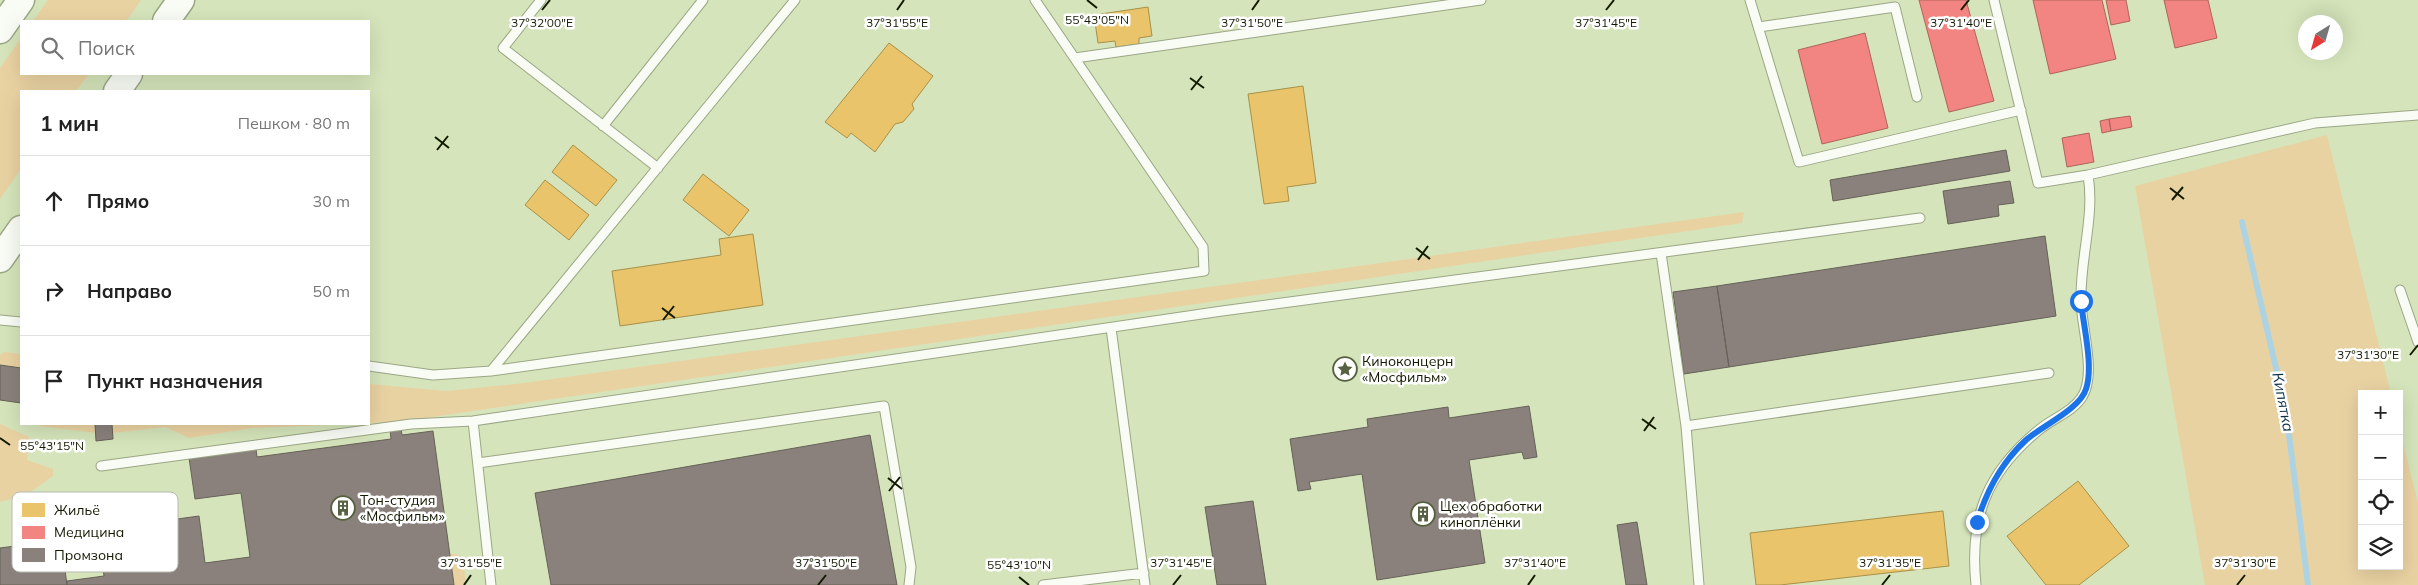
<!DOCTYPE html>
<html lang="ru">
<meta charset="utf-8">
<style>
:root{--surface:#fff;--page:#f6f6f6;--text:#222;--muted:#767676;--line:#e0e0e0}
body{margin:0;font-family:Mulish,sans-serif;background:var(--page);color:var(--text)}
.controls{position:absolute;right:15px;bottom:15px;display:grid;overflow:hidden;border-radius:0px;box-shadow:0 5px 20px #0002}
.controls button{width:45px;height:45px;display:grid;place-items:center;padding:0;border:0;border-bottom:1px solid var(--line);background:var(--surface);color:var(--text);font:25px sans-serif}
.compass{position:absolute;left:2298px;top:15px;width:45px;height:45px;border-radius:50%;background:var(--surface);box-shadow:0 5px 20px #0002;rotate:217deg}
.stop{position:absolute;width:15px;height:15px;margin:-11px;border:4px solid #1a73e8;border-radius:50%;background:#fff}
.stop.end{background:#1a73e8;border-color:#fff;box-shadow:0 1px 5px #0008}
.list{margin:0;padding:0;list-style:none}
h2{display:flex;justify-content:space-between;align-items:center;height:65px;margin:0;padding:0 20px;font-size:21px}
h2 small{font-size:16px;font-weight:400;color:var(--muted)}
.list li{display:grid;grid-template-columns:32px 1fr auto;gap:15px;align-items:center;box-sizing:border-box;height:90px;padding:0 20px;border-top:1px solid var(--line)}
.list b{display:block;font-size:19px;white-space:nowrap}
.list em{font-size:16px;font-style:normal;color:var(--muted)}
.icon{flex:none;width:28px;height:28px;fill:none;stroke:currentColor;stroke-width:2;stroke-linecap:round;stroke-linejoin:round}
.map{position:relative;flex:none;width:2418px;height:585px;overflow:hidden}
.search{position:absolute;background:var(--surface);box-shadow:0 5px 20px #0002;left:20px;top:20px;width:350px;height:55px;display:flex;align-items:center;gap:12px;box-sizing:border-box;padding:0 18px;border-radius:0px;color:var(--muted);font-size:19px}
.panel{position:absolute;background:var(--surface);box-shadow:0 5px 20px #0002;left:20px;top:90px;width:350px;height:335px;border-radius:0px}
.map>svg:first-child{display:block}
</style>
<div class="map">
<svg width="2418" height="585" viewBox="0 0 2418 585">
<rect width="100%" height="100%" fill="#d5e4ba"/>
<path fill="#e9d2a2" d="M48,0H141L126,21H33Z
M21,38V74H89L76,91H21V169L0,199V68Z
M2327,135L2391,394H2362V566H2399V427L2418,503V585H2205L2135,186Z
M1744,212L1742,223L399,422L369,423V384L446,391L524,383Z
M4,352L21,354V368L0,365V355Z
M0,424L29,437L27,460L53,469V476L26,495L0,502Z
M40,424H355L253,428L189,438L165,427L105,434L39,426Z
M449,554H457L463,558L466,585H454Z"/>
<path fill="#e9c46a" stroke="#a8914a" d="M1148,7L1152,36L1139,38V44L1116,47L1115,41L1098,43L1094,15Z
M889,43L933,76L912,104L914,109L903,122L895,124L875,152L851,133L847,138L825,122Z
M1303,86L1316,183L1287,187L1289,201L1264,204L1248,94Z
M573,145L617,180L596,206L552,172Z
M703,174L749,210L729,236L683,200Z
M545,180L589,215L569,240L525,205Z
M753,234L763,305L620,326L612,271L721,255L719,239Z
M2078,481L2129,546L2079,585H2046L2007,536Z
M1943,511L1949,566L1780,585H1756L1750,533Z"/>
<path fill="#f28482" stroke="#af645b" d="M1919,0H1966L1994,101L1949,112Z
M2033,0H2102L2116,59L2050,74Z
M2106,0H2126L2130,21L2111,25Z
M2164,0H2208L2217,38L2175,48Z
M1865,33L1888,128L1822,144L1798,50Z
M2130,116L2132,127L2111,131L2109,119Z
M2109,119L2111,131L2102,133L2100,121Z
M2089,133L2094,162L2067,167L2062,138Z"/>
<path fill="#8a817c" stroke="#666257" d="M2006,150L2010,171L1833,201L1830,180Z
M2010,181L2014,203L1998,205L1999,216L1948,224L1943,191Z
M2045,236L2056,316L1729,367L1717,286Z
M1717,286L1729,367L1684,374L1673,292Z
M0,365L21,368V403L0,400Z
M1529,406L1537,457L1524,459L1522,452L1469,460L1485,563L1377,580L1362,474L1309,482L1311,489L1298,491L1290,439L1368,427L1367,419L1448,407L1449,418Z
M95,424H112L113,439L96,441Z
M401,428L402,435L433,431L454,585H67V581L104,576L98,530L199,516L205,563L250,557L241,493L195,499L189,458L256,449L257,457L391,439L390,430Z
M870,435L897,585H551L535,493Z
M1253,501L1266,585H1217L1205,507Z
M1637,522L1647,585H1626L1617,525Z
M61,540L67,585H0V548Z"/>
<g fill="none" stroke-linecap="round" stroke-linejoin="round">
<path stroke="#add3e3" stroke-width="6" d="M2242,222L2286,411L2308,585"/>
<g stroke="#9ba685" stroke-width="11">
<path id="service" d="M541,0L503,48L658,168
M1750,0L1799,162L2021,110
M1994,0L2038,183L2088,175L2315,123L2418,115
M1759,27L1895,7L1917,97
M1075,58L1481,0
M603,126L703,0
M1661,253L1686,426L1699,585
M2400,290L2418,342
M0,320L21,322
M1111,328L1145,585
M369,366L433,375L491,371L1204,271L1203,247L1035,0
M491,371L795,0
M473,421L491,585
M1686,426L2049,373
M478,463L884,406L911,567L909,585
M101,466L411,424L473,421L1222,311L1920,218
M1043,585L1144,573
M1976,585C1969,517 1987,472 2040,429C2054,418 2073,411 2082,397C2097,374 2081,326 2081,300C2080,258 2095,216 2088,175"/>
</g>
<g stroke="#9ba685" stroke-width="29">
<path id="primary" d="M166,21L181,0
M0,30L21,0
M117,91L129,74
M0,259L21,229"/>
</g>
<use href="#service" stroke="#f9fbf5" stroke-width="9"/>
<use href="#primary" stroke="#f9fbf5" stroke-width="26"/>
</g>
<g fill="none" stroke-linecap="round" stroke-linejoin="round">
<path stroke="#1a73e8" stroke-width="6" d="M1977,522C1987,490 2001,463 2026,440C2042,426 2080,409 2086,389C2094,366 2083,325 2081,301"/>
</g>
<path fill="none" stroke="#121a00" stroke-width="2" d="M1087,0L1097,8M542,10L550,0M897,10L904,0M1252,10L1259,0M1606,10L1614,0M1961,10L1969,0M1190,78L1204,88M1191,90L1202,76M435,137L449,148M437,150L448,136M2170,188L2184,199M2172,200L2183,187M1416,248L1430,259M1418,260L1428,246M662,308L675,318M663,320L674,306M2410,355L2418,345M1642,419L1656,429M1644,431L1654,417M0,438L10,445M888,478L902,489M889,491L900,477M1019,577L1029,585M464,585L471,575M818,585L826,575M1173,585L1181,575M1528,585L1535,575M1882,585L1890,575M2237,585L2245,575"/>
<defs>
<g id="sight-ring" transform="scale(1.25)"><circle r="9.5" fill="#fff" stroke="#566141" stroke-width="1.5"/><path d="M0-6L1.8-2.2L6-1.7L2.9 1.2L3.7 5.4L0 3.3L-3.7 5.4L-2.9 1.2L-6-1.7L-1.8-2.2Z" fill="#566141"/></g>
<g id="building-ring" transform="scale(1.25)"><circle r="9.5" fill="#fff" stroke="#566141" stroke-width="1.5"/><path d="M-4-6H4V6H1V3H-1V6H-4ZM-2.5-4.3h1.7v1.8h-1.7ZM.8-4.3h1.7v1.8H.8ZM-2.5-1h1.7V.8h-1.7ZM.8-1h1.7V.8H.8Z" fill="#566141"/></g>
</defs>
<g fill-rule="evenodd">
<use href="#sight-ring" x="1345" y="369"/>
<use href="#building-ring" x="343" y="508"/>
<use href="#building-ring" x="1423" y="514"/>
</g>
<g text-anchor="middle" stroke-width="5" stroke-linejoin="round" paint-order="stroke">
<g font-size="14" fill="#121a00" stroke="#fff" text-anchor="start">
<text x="1362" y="366">Киноконцерн<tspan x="1362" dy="16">«Мосфильм»</tspan></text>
<text x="360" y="505">Тон-студия<tspan x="360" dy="16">«Мосфильм»</tspan></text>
<text x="1440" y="511">Цех обработки<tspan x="1440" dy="16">киноплёнки</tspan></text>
</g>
<g font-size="15" font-style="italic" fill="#0d314b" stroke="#fff">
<text transform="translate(2283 402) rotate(79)" y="5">Кипятка</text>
</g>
</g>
<rect x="12" y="492" width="166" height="80" rx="8" fill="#fff" stroke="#b8bab2" stroke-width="1"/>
<rect x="22" y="503" width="23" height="14" fill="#e9c46a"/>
<rect x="22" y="526" width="23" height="13" fill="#f28482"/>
<rect x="22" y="548" width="23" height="14" fill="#8a817c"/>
<g font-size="14" fill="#121a00">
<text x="54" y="515">Жильё</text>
<text x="54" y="537">Медицина</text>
<text x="54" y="560">Промзона</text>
</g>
<g font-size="12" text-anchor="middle" fill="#121a00" stroke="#fff" stroke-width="5" stroke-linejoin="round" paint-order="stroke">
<text x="1097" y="24">55°43'05"N</text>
<text x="542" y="27">37°32'00"E</text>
<text x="897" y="27">37°31'55"E</text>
<text x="1252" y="27">37°31'50"E</text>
<text x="1606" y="27">37°31'45"E</text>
<text x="1961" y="27">37°31'40"E</text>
<text x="2368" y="359">37°31'30"E</text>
<text x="52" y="450">55°43'15"N</text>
<text x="471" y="567">37°31'55"E</text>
<text x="826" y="567">37°31'50"E</text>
<text x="1181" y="567">37°31'45"E</text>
<text x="1535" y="567">37°31'40"E</text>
<text x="1890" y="567">37°31'35"E</text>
<text x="2245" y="567">37°31'30"E</text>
<text x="1019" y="569">55°43'10"N</text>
</g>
</svg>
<div class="controls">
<button>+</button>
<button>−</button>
<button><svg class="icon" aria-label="locate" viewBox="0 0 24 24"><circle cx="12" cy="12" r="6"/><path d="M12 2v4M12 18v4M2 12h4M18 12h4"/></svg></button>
<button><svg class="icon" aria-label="layers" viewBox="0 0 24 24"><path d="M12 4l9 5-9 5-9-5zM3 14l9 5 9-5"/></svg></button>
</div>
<svg class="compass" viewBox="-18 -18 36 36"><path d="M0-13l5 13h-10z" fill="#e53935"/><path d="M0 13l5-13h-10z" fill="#767676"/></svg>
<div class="stop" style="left:2081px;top:301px"></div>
<div class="stop end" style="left:1977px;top:522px"></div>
<div class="search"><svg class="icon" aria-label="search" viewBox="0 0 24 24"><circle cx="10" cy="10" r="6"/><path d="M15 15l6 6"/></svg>Поиск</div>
<section class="panel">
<h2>1 мин<small>Пешком · 80 m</small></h2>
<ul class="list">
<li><svg class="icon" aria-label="ahead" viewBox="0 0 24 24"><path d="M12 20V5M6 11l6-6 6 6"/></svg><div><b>Прямо</b></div><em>30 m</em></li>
<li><svg class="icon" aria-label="right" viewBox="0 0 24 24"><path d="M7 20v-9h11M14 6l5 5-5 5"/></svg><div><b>Направо</b></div><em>50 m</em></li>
<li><svg class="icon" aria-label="arrive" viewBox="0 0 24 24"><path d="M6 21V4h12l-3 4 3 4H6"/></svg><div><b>Пункт назначения</b></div></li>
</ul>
</section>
</div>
